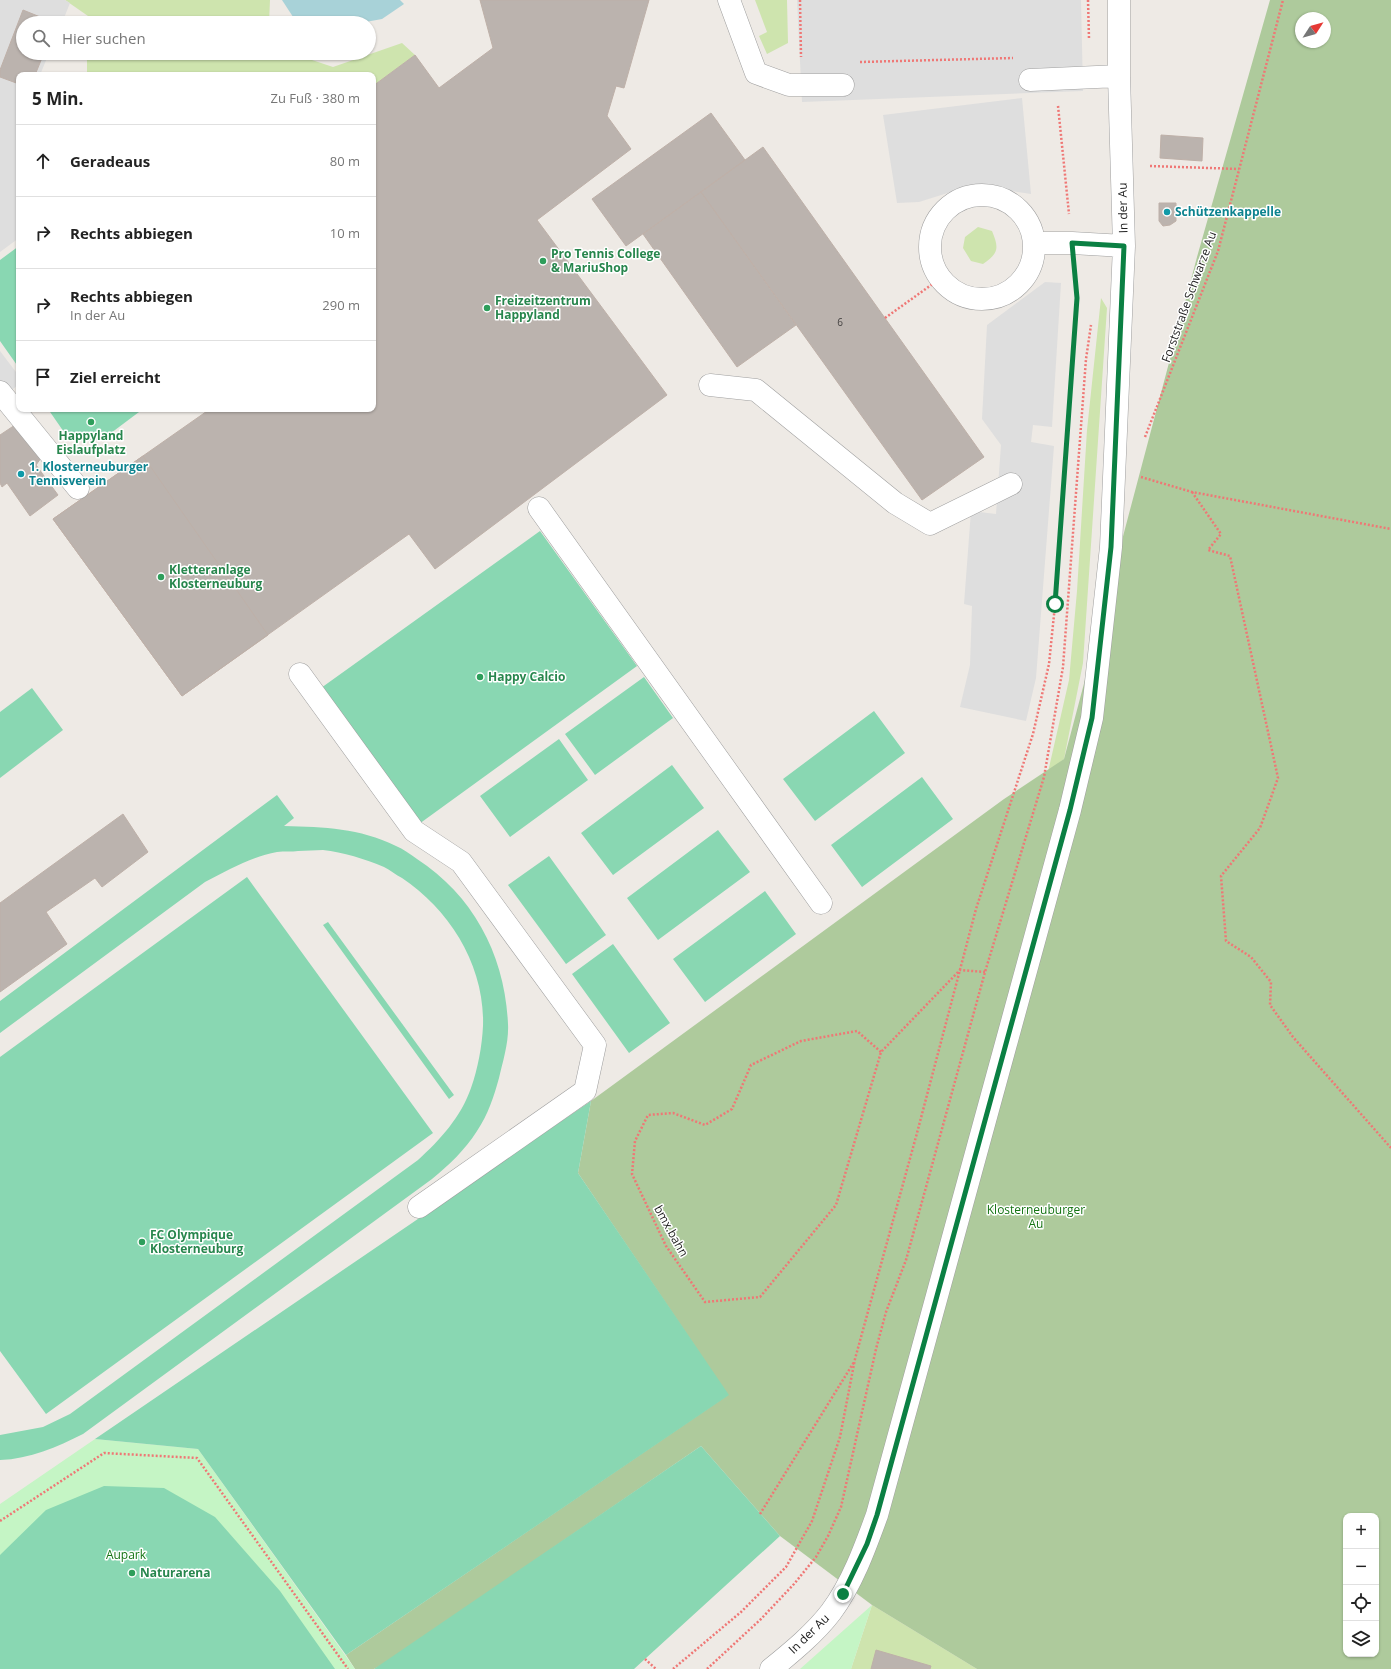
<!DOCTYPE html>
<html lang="de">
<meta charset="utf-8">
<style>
:root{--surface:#fff;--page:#f2f2f2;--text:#222;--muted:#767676;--line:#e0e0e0}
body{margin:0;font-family:"Open Sans",sans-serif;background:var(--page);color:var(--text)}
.controls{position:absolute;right:12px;bottom:12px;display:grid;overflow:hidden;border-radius:8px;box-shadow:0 1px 3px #0004}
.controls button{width:36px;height:36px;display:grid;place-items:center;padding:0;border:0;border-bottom:1px solid var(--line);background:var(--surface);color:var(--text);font:20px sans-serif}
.compass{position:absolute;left:1295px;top:12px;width:36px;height:36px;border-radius:50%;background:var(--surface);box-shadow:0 1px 3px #0004;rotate:54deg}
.stop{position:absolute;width:12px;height:12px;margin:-9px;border:3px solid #0b8043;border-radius:50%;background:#fff}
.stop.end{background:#0b8043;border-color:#fff;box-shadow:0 1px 4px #0008}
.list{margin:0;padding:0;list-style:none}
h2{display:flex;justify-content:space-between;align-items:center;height:52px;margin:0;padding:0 16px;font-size:17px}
h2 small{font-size:13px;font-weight:400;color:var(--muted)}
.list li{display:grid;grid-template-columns:26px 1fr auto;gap:12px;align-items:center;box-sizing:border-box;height:72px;padding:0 16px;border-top:1px solid var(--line)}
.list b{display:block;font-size:15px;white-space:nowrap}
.list p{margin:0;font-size:13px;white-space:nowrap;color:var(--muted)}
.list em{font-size:13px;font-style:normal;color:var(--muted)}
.icon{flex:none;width:22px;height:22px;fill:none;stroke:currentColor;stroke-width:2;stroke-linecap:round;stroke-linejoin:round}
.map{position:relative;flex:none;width:1391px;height:1669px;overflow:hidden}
.search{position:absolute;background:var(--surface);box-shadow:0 1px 3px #0004;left:16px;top:16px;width:360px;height:44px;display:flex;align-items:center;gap:10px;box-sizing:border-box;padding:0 14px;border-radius:22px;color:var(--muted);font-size:15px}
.panel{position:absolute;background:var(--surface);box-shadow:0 1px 3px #0004;left:16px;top:72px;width:360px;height:340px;border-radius:8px}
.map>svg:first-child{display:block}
</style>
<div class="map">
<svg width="1391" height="1669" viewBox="0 0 1391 1669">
<rect width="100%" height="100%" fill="#eeeae5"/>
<path fill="#cee4ae" d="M65,0H270L269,23H88V16Z
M755,0H787L788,43L767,54L759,36L767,32Z
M402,43L415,55L373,86V75H87V53H291L333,67Z
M978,227L992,231C999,248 999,253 983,264L971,261L963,248L965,237Z
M1101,298L1107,308L1083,663L1064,759L1048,772L1069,680L1077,591L1087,430Z
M872,1605L977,1669H851Z"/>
<path fill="#aeca9c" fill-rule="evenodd" d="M1270,0H1391V1669H977L872,1605L780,1536L701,1446L382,1665L374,1669H355L346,1655L728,1395L578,1173L591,1101L1004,799L1064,759L1197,257ZM1301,18H1325V42H1301ZM1346,1516H1376V1654H1346Z"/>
<path fill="#c5f5c5" d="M95,1439L198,1449L355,1669H0V1504Z
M872,1605L851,1669H800Z"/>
<path fill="#89d7b2" d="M19,246V368L0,341V260Z
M48,409H143L103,439L82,441L66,435Z
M540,531L637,666L419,824L321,688Z
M644,677L673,718L595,775L565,734Z
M32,688L63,730L0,778V712Z
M874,711L905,753L815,821L783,779Z
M559,739L588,780L510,837L480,796Z
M672,765L704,808L613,875L581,833Z
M922,777L953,819L862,887L831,845Z
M277,795L294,818L284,826C325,827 359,828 396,846C403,849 410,854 417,859C474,896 505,956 508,1024C509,1042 503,1061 499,1078C494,1096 488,1115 477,1131C465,1150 449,1165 432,1179L83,1434C57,1447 30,1459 0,1460V1435L43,1427L70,1414L418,1160C440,1140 461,1117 471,1088C478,1068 482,1046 483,1026C485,966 450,910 402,878C396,875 390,870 384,867C365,859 343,852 323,850C315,850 306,851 298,851C292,852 284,851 277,852C251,857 228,870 205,882L0,1033V1001Z
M718,830L750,872L658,940L627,898Z
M549,856L606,935L566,964L508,885Z
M247,877L433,1133L46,1414L0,1351V1057Z
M765,891L796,934L705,1002L673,959Z
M328,922L454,1095L449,1099L323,925Z
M613,944L670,1023L629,1053L572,974Z
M591,1101L578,1173L729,1395L346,1655L198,1449L95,1439Z
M701,1446L780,1536L634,1669H374Z
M104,1486L164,1488L215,1517L280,1591L335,1669H0V1555L46,1510Z"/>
<path fill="#dedede" d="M0,0H65L70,3L62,23H23V53H49L40,75H19V238L0,252Z
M797,0H1081L1083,91L802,102Z
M1022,98L1031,194L973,185L919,202L897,203L883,115Z
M1045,282L1061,283L1052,427L1033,425L1031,442L1054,446L1036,678L1026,721L960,707L970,665L972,606L964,604L971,511L996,514L1001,445L982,419L987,325Z
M0,351L19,376V384L0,400Z"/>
<path fill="#a8d2d8" d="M282,0H400L404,4L382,19L360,23H297Z"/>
<path fill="#bbb3ae" stroke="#beb0a8" d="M480,0H649L624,88L616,86L607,116L631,149L537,220L667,395L435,569L409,534L182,696L53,519L210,409H373V86L415,55L439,88L493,48Z
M23,10L55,23H23V53H44L35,75H19V84L0,77V70Z
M711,113L745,160L626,246L592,199Z
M1161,135L1203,138L1202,161L1160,158Z
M763,147L984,457L922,500L701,192Z
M701,192L796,325L737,367L643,234Z
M1159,203H1176V221L1170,225L1163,226L1159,221Z
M15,425L41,458L36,465L58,495L30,516L7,483L2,487L0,483V435Z
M143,456L268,635L182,696L53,519Z
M123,814L148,852L102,887L95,878L46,912L67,944L0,992V903Z
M876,1650L931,1666L930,1669H871Z"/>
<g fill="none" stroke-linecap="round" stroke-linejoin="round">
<g stroke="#9f9f9f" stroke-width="23">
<path id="minor" d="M729,0L756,73L789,85H843
M1030,80L1119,76
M930 247a52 52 0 1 1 104 0a52 52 0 1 1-104 0Z
M1034,243H1072L1124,246
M710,385L756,390L895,503L930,524L1011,484
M0,392L78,488
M539,508L821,903
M300,674L414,831L461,862L595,1045L585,1091L419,1207
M771,1669C792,1652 815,1633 831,1612C852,1584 865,1548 877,1515L1070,810L1092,718L1111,547L1124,246L1119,76V0"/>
</g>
<path stroke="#ef7775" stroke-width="2.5" stroke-dasharray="2 2" stroke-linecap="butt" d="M800,0L801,57
M1088,0L1089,39
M860,62L1013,58
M1058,106L1069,214
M1150,166L1239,169
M885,318L941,278
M1145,437L1218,251L1283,0
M1141,477L1192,492L1391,529
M1192,492L1221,534L1208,550L1230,556L1278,778L1260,828L1221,876L1226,941L1251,957L1271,982L1270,1005L1293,1037L1391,1148
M881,1052L857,1031L801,1041L751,1065L732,1109L705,1125L673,1113L648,1115L635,1141L632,1174L666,1246L705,1302L760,1297L836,1205L881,1052L960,970L985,972
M760,1514L854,1362
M0,1521L104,1453L197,1458L348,1669
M645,1659L656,1669
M673,1669L741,1612L786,1567L812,1521L840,1437L855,1359L917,1133L976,909L1033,734L1049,664L1055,605L1077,299L1074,271
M707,1669L761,1619L794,1584L816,1557L828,1536L841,1507L876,1349L886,1312L906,1260L985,972L1044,777L1063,667L1086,359L1091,325"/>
<use href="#minor" stroke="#fff" stroke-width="22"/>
</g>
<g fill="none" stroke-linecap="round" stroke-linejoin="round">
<path stroke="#0b8043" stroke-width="5" d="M843,1594L867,1544L877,1515L1070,810L1092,718L1111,547L1124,246L1072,243L1077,298L1055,604"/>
</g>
<g fill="#0f9aa8" stroke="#fff" stroke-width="1.5">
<circle cx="1167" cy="212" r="4"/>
<circle cx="21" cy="474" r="4"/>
</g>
<g fill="#2e9e5b" stroke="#fff" stroke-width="1.5">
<circle cx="543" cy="261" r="4"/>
<circle cx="487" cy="308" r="4"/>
<circle cx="91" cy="422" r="4"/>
<circle cx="161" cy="577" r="4"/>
<circle cx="480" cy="677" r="4"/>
<circle cx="142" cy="1242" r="4"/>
<circle cx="132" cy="1573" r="4"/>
</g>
<g text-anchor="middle" stroke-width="3" stroke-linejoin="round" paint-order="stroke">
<g font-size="10" fill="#454342">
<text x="840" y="326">6</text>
</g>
<g font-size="12" fill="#1e1e1e" stroke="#fff">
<text transform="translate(1123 208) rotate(-91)" y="4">In der Au</text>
<text transform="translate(1189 297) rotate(-70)" y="4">Forststraße Schwarze Au</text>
<text transform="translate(671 1231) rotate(61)" y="4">bmx.bahn</text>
<text transform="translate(809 1634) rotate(-44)" y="4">In der Au</text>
</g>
<g font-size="12" font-weight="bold" fill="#0d838f" stroke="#fff" text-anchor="start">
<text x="1175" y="216">Schützenkappelle</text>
<text x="29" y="471">1. Klosterneuburger<tspan x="29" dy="14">Tennisverein</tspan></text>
</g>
<g font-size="12" font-weight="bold" fill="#27864d" stroke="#fff" text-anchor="start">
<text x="551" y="258">Pro Tennis College<tspan x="551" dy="14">&amp; MariuShop</tspan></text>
<text x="495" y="305">Freizeitzentrum<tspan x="495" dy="14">Happyland</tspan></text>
<text x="91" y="440" text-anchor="middle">Happyland<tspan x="91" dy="14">Eislaufplatz</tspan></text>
<text x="169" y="574">Kletteranlage<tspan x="169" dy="14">Klosterneuburg</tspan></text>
<text x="488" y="681">Happy Calcio</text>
<text x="150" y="1239">FC Olympique<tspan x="150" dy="14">Klosterneuburg</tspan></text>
<text x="140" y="1577">Naturarena</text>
</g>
<g font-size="12" fill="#157414" stroke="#fff">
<text x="1036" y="1214">Klosterneuburger<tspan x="1036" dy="14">Au</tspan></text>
<text x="126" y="1559">Aupark</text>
</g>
</g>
</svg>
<div class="controls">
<button>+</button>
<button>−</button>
<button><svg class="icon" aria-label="locate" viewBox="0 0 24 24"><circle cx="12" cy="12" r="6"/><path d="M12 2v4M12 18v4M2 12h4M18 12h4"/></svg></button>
<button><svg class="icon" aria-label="layers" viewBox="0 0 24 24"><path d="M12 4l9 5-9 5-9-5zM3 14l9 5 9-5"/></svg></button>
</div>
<svg class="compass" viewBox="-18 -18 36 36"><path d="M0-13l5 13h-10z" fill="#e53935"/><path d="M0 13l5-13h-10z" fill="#767676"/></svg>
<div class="stop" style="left:1055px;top:604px"></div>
<div class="stop end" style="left:843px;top:1594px"></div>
<div class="search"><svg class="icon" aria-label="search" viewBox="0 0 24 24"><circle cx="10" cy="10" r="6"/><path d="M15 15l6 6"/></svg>Hier suchen</div>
<section class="panel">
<h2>5 Min.<small>Zu Fuß · 380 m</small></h2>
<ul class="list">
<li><svg class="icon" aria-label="ahead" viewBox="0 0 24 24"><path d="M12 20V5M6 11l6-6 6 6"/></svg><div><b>Geradeaus</b></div><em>80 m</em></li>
<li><svg class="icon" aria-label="right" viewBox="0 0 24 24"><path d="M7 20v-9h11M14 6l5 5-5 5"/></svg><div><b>Rechts abbiegen</b></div><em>10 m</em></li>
<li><svg class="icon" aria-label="right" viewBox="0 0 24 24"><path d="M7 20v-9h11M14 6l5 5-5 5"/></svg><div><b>Rechts abbiegen</b><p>In der Au</p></div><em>290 m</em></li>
<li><svg class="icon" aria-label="arrive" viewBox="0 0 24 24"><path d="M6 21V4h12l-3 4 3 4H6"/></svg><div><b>Ziel erreicht</b></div></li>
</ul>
</section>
</div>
